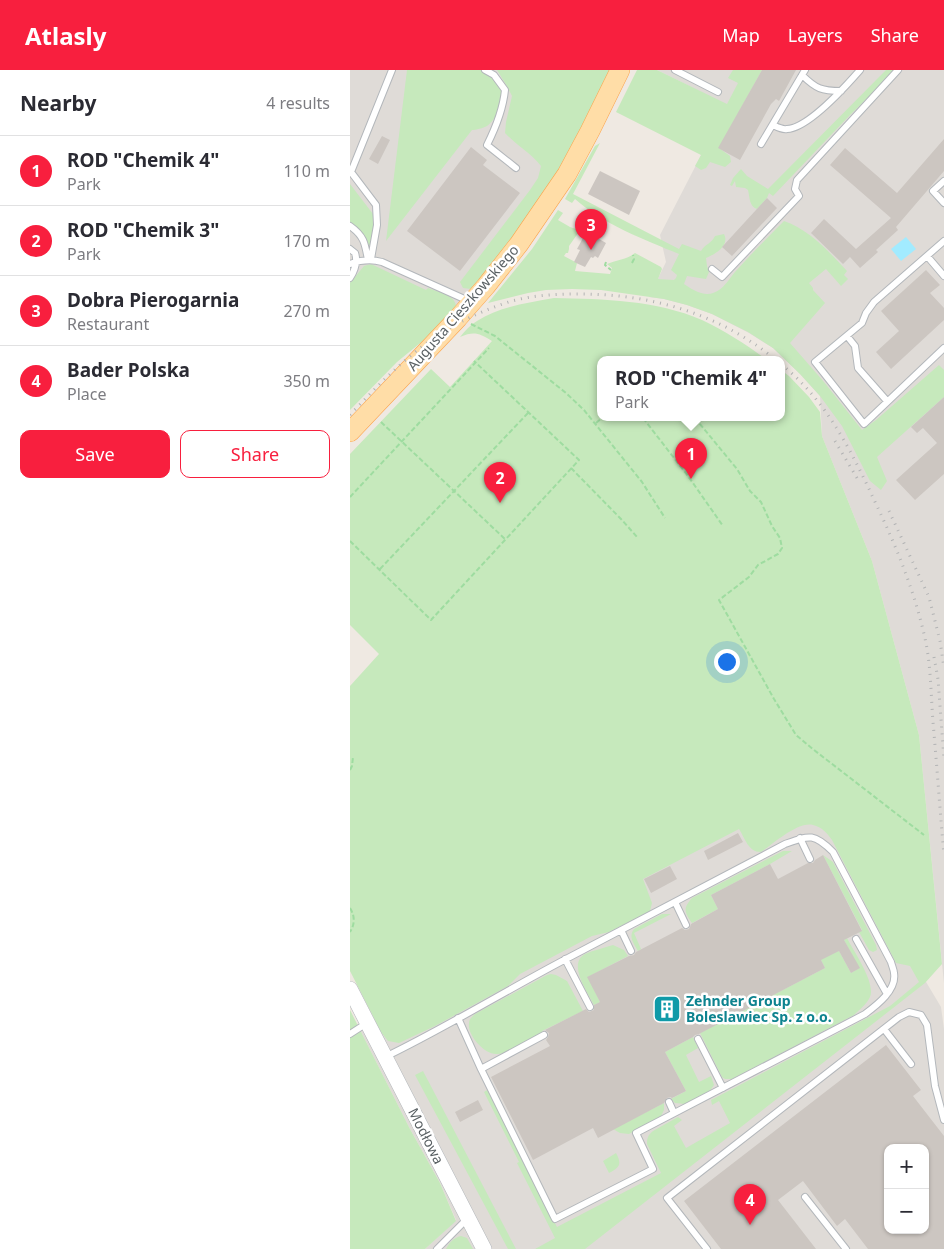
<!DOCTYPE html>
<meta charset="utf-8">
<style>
:root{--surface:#fff;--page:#f2f2f3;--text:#2b2b33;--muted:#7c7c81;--line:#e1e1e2;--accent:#f81f3e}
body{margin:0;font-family:"Noto Sans",sans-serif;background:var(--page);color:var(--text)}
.controls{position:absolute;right:15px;bottom:15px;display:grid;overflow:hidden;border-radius:10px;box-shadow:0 1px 4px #0004}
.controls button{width:45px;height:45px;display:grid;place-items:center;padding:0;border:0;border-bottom:1px solid var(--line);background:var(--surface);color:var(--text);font:25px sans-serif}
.you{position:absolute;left:376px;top:591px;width:18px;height:18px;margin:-12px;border:4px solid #fff;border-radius:50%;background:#1a73e8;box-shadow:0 0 0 8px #1a73e833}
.badge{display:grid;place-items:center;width:32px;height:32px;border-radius:50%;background:var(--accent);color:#fff;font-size:16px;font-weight:700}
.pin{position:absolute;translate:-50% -41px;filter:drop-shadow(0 1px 2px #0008)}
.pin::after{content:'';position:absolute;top:26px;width:18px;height:15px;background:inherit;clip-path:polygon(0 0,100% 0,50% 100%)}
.popup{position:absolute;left:247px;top:286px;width:188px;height:65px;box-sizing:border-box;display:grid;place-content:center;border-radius:10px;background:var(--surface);filter:drop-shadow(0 1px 4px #0005);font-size:16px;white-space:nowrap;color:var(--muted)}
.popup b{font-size:19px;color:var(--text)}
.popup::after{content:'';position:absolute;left:50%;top:100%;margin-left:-10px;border:10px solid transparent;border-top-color:var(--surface)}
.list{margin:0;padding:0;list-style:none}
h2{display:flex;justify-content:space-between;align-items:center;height:65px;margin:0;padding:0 20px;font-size:21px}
h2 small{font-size:16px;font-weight:400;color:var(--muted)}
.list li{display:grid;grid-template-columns:32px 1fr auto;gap:15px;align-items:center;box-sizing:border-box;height:70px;padding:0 20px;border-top:1px solid var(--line)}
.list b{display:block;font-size:19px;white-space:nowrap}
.list p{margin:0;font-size:16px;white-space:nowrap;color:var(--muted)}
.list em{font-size:16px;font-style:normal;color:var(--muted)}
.actions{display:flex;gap:10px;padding:15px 20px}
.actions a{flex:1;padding:11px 0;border:1px solid var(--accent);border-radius:10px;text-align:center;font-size:18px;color:var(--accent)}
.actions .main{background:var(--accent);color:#fff}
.map{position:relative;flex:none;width:594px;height:1179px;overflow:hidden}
header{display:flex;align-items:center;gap:30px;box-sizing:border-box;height:70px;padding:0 25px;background:var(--accent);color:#fff}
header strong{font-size:24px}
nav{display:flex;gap:28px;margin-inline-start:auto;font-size:18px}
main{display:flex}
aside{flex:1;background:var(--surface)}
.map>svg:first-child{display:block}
</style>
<header>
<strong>Atlasly</strong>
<nav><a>Map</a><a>Layers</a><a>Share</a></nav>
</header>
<main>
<aside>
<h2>Nearby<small>4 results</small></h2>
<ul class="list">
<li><span class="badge">1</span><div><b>ROD &quot;Chemik 4&quot;</b><p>Park</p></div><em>110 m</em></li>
<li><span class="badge">2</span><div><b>ROD &quot;Chemik 3&quot;</b><p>Park</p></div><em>170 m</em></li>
<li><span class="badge">3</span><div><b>Dobra Pierogarnia</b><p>Restaurant</p></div><em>270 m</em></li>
<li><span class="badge">4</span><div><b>Bader Polska</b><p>Place</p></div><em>350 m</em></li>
</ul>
<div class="actions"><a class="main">Save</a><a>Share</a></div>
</aside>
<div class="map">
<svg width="594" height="1179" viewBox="0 0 594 1179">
<rect width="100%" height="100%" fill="#efe9e2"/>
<path fill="#dfdbd7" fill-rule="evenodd" d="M0,0H262L212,99L102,245L96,232L0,334Z
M307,0H594V913L569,665L522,491L472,366L470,326L450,304L423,278L399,263L362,244L337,235L314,229L299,227L316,192L310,165L377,35Z
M473,712L545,860L591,937L594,959V1179H75L106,1150L90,1113L60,1059L8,956ZM538,1078H575V1160H538Z"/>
<path fill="#c6e9bc" d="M57,0H131C138,4 147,11 151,18C157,29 146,50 137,56C133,58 126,60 122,60L36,171Z
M147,0H262L212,99L137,204L121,219L113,218L110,212L180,120L188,108L191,96C181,83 166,75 155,63L156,52L162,26L158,18Z
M287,0H307L377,34L388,13L378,8L383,0H412L369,78L380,86L381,92L375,97L360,92L356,98L351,100L345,96L351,85L266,42Z
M536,0H546L500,45L423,126L419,123L417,128L407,139C399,136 400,128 398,120L395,118L386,117L385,111L382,116L380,115L383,108L391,99L397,106L418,119Z
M250,73L223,124L329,179L332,174L351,181C355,174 361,174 365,166L374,164C380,176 365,184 356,188L357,196L359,202L356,209L337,206L334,214C341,219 354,227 363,223C373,220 379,209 385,202C401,184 418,167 434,151C460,160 479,182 497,201L494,205L498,209L491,216L476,199L459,213L463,218V220L475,233L440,273L474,312L512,360L526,350L589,295L594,300V327L527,387L537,411L531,420L520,411L492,356L470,326L450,304L423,278L398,262L362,244L337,235L314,229L251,220L222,219L196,220L178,223L138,233L182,179L208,140L213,143L208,150L220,157L229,160L231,159L219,176V179L218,183H216L214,186L227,193L225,201L260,204L262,198L257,194C267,190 278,189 285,183L311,197L312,199L308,209L324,210L326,208L327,205L321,200L329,184C295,170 253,154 225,129L222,133L215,129L245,76Z
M0,114L23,144L24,150V166L21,175H17C15,164 9,160 0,153Z
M21,194L76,220L78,218C88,222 105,225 106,236L83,265L69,274L47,292L0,340V213L14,196Z
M204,228C254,229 306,230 352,250C375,261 397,275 417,290H251V348H431V300L439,306L459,327L470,342L472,366L522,491L569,665L592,894L575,913L235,1179H185L205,1168L167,1093L169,1092L134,1022L137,1020L207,1157L311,1103L297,1074C297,1068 298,1065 303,1061L328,1047L332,1050L324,1056L336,1078L380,1053L369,1031L362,1035L361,1030L540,936L569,912L560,896L546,893L482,770C477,763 472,757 463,755C448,751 423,774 411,782C398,782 395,768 389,759L293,809L302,833L300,841L259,862L242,866L170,904L158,916L85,956L49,973L38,971L31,962L0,901V616L29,584L0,555V384L81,299L100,317L142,271C129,263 124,261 110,267C115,261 120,255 127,251C150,236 178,233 204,228Z
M433,781H442L420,794L361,825L368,839L342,853C334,842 333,838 342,828Z
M473,785L483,792L526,875L527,880L523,882L519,880L509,862L512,860Z
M312,844H321L284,863L291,879L288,881C284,874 278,867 284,859Z
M497,868C504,882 526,913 520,927C517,934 509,940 504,945L382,1009H375L372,1007L350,963L475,898L468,884L489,881L501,903L509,898L494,870Z
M263,875L274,880L278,886L238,907L250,932L244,935C238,923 217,894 235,884C244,880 254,878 263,875Z
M201,904L206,905L217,911L233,941L192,961L193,963C181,969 158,985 146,984C134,984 117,965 119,953C119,949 122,947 125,944L197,905Z
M0,940L60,1059L90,1113L106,1151L75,1179H0Z
M343,967L348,978L336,985L349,1012L361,1006L364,1015L359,1022L335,1034L325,1033L321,1029L336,1021L315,982Z
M73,1001L166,1179H158L65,1005Z
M314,1033V1040L311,1046L279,1064L270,1063L263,1059Z
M266,1083C272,1094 270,1097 259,1103L253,1091Z
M111,1166L117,1168L123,1179H96C100,1172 103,1168 111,1166Z"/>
<path fill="#a2ebff" d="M556,167L566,179L551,191L541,179Z"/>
<path fill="#ccc6c1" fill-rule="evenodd" d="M412,0H446L429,31L426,29L421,34L390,90L368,78Z
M32,66L40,70L28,94L19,89Z
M594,69V101L546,157L548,160L526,180L528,182L510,198L500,187L493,194L461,163L474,149L506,179L541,148L480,95L495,78L547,123Z
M121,77L137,90L133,95L170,123L110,201L57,161Z
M250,101L290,121L279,145L238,124Z
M417,128L427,138L382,186L372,177Z
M237,162L256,173L248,188L245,186L243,188L241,187L235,197L224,192L230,180L227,179L233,168Z
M576,200L590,215L580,223L594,238V250L541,299L526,282L549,261L531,241Z
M594,327V404L565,430L546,410L587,373L573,358L567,363L561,357Z
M388,763L393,772L358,790L354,781Z
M473,785L512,861L494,870L510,898L501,903L489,881L471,890L475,898L349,964L345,965L343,967L315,982L336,1021L322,1028L320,1027L317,1028L314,1033L248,1068L243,1058L183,1090L141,1007L200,976L196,970L198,967L199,963L195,960L236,939L239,942L244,940V935L250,932L237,907L279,886L284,885L286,882L332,858L335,860L339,859L340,857L341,854L368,839L361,825L420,794L428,809L458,793H463L465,790Z
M320,796L327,809L301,823L294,809Z
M536,975L571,1020L563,1026L594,1066V1179H518L495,1149L487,1156L453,1111L428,1130L466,1179H371L334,1131ZM538,1078H575V1160H538Z
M128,1030L133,1040L110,1052L105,1042Z"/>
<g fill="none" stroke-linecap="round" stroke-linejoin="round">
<g stroke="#b3b7bb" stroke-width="8">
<path id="service" d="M135,0L144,5L155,20C153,40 146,57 137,75L166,98
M325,0L368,22
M452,5C466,19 472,21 491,21
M423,55C427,57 432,60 437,59C458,58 496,16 510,0
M411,74L455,0
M594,111L583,121L594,133
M0,156C14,166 15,173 18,190
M594,171L524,232L516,243L512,253L465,292L514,354L594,278
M0,179L5,183C8,192 5,200 0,208
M577,186L594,206
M21,189L27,155L26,135L1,102L42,0
M0,194C11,190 21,189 32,192L121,232
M362,199L372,207L449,126L445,119L447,110L548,0
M497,266L505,276L508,298L537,331
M450,768L460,789
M325,832L336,855
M271,860L281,881
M506,869L537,924
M215,889L240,937
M534,959L561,994
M0,964L17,953
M348,969L373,1018
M35,987C97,957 155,921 216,889C289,850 362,812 435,774C460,765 464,763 483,782L541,892C542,896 544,900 544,903C547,920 527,935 515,944L286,1063L303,1099L205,1149L131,999L108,948
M131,999L194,965
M319,1032L324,1043
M455,1127L496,1179
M87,1179L118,1148
M357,1179L317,1128L549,947L559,942L571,945L577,955L585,1016L594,1050"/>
</g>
<g stroke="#b3b7bb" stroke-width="16">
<path id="tertiary" d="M0,919L134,1179"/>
</g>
<g stroke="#fda44c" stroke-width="20">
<path id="primary" d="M0,362L108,248L136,216L169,174L217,104L240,61L270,0"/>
</g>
<path stroke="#9edca0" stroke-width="2" stroke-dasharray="5 2.5" stroke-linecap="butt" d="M256,192L255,195L261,200
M282,193L284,189L283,185
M121,254L145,266L216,323L234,340L292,412L315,448
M293,348L338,406L373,456
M345,348L387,399L400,421L411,432L422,456L430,468L432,478L428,484L408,495L399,507L369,530L424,629L446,665L464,680L574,765
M31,352L156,470
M246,353L252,348
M221,398L271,449L288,468
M0,427L139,278
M0,471L81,550L229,390L124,291
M30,499L178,343
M0,700L2,696L3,687
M0,838C5,846 5,854 0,862"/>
<use href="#service" stroke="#fff" stroke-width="6"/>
<use href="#tertiary" stroke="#fff" stroke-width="15"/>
<use href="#primary" stroke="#ffdda7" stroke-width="19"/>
<path stroke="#b2b3b4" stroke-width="3" stroke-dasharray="1 6" stroke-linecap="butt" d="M431,294C477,331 502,382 526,434C547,478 566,525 576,573C581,599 581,626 583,652C587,697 590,741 594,785
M0,345C30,313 59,283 96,260C117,248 139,238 162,231C184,225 207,224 230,224C302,224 370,244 426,290
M485,371L507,408
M539,441L579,527L590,571L594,598
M584,587L588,609L594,689"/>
</g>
<defs>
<g id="building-square" transform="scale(1.4375)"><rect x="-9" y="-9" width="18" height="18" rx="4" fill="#0f9aa8" stroke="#fff"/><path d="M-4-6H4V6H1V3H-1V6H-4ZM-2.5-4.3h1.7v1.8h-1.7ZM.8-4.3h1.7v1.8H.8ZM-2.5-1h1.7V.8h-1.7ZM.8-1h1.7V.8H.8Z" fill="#fff"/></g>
</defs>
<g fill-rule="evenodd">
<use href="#building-square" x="317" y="939"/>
</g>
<g text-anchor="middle" stroke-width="5" stroke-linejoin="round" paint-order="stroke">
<g font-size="14" fill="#5a6164" stroke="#fff">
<text transform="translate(113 238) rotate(-49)" y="5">Augusta Cieszkowskiego</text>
<text transform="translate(76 1066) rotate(63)" y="5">Modłowa</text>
</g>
<g font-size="14" font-weight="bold" fill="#0d838f" stroke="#fff" text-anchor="start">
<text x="336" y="936">Zehnder Group<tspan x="336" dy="16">Boleslawiec Sp. z o.o.</tspan></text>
</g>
</g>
</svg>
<div class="controls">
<button>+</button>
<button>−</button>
</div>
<div class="you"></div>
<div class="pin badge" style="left:341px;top:409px">1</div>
<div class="popup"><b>ROD &quot;Chemik 4&quot;</b>Park</div>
<div class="pin badge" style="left:150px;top:433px">2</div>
<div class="pin badge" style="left:241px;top:180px">3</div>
<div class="pin badge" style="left:400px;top:1155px">4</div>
</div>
</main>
